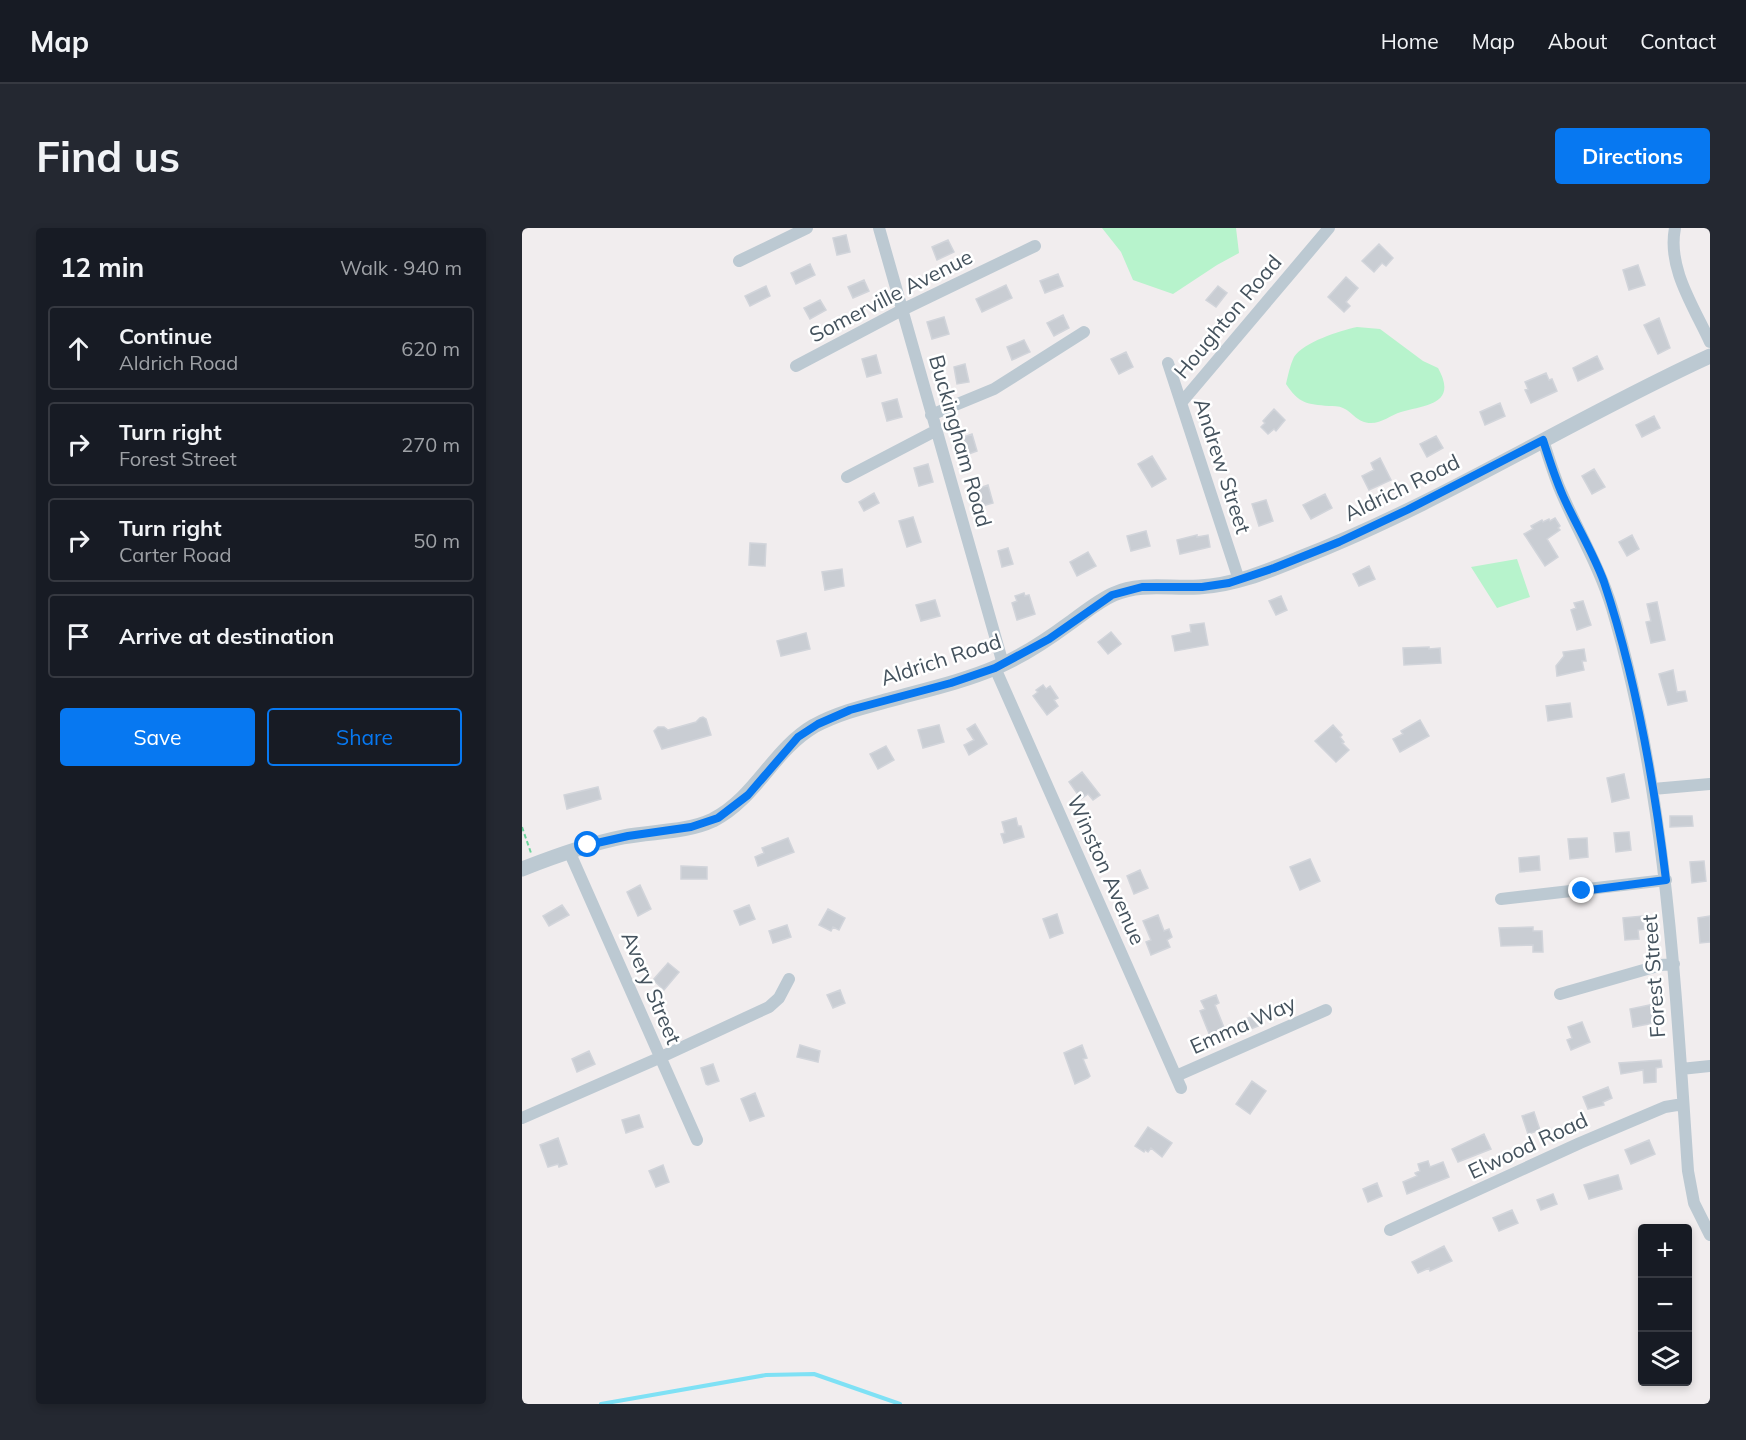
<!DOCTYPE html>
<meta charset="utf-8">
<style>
:root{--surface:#171b24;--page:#242831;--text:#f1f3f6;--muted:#9ea1a6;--line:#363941;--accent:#0778f1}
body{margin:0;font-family:Mulish,sans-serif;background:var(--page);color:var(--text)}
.controls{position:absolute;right:18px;bottom:18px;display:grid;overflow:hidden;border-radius:6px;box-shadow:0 3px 9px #0003}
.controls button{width:54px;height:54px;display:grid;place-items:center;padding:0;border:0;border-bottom:2px solid var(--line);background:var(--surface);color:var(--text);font:30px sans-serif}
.stop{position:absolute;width:18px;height:18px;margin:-14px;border:4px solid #0778f1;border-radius:50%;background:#fff}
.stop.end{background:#0778f1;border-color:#fff;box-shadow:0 2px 6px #0008}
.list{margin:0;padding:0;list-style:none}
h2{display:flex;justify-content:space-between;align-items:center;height:78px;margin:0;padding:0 24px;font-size:26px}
h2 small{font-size:20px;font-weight:400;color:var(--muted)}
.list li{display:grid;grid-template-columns:39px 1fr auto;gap:18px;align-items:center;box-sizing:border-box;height:84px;margin:0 12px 12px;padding:0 12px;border:2px solid var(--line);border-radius:6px}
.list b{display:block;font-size:22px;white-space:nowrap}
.list p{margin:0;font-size:20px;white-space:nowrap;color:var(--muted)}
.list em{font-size:20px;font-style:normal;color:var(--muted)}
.actions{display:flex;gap:12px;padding:18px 24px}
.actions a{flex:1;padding:14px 0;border:2px solid var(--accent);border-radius:6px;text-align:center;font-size:21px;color:var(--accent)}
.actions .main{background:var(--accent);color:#fff}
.icon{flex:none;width:33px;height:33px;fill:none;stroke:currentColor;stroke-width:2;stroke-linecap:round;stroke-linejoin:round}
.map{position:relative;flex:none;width:1188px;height:1176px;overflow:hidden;border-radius:6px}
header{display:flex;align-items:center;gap:36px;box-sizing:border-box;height:84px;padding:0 30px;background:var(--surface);border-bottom:2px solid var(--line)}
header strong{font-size:28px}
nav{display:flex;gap:33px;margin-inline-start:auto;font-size:21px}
.intro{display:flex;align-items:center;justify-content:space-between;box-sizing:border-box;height:144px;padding:0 36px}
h1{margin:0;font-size:42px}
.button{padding:15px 27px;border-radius:6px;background:var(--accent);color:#fff;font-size:21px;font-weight:700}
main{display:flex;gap:36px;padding:0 36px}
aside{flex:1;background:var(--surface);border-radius:6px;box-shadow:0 3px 9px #0003}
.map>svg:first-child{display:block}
</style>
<header>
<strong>Map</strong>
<nav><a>Home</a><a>Map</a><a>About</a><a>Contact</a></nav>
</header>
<div class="intro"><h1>Find us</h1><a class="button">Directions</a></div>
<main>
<aside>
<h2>12 min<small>Walk · 940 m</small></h2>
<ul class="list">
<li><svg class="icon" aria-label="ahead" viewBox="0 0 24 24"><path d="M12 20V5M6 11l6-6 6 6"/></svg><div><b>Continue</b><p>Aldrich Road</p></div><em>620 m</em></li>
<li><svg class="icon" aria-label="right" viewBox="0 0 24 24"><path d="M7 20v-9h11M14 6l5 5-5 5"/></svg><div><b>Turn right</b><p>Forest Street</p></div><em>270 m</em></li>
<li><svg class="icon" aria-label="right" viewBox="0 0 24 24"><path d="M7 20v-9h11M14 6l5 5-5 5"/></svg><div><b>Turn right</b><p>Carter Road</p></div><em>50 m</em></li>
<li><svg class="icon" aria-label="arrive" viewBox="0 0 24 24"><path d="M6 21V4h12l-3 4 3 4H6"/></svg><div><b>Arrive at destination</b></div></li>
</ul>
<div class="actions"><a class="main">Save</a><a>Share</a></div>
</aside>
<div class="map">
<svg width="1188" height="1176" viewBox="0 0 1188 1176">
<rect width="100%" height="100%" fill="#f1edee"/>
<path fill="#b7f3cc" d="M580,0H714L717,25L695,37L651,66L611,52L599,24Z
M835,99L858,101L901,133L916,140C936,176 905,177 879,184C869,187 860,195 849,195C835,195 832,185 821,180C817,178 811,178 807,178C785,176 777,176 764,156C766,148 768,137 772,129C782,114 817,103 835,99Z
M995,331L1008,369L975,380L949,339Z"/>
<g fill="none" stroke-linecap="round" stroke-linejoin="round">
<path stroke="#7fe1f5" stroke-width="4" d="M79,1176L244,1147L292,1146L378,1176"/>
</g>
<path fill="#c9cdd3" stroke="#d1d4da" stroke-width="1.5" d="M324,7L328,24L315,27L311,10Z
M426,12L432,24L415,32L410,19Z
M857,16L871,30L864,38L860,35L852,44L840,33Z
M288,36L293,47L274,56L269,45Z
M1116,37L1123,57L1107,62L1101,42Z
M536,46L541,58L523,65L518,53Z
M824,49L836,60L824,74L828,78L822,84L806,69Z
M342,52L347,63L331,70L326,59Z
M484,57L490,70L460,84L454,71Z
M244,58L248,68L228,78L223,68Z
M696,58L705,65L694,79L684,72Z
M298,72L304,82L288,91L282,80Z
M541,87L547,100L532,108L525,95Z
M422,89L427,106L410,111L405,94Z
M1137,90L1148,120L1136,126L1122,97Z
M502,112L508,124L490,132L485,119Z
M604,124L611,139L597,146L589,131Z
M354,127L359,145L345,149L340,131Z
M1075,128L1081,141L1056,153L1051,140Z
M443,136L447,154L435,156L432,139Z
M1024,145L1027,152L1030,151L1035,163L1009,175L1003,162L1006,161L1003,154Z
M375,171L380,189L365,193L360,175Z
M978,175L983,188L963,197L958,184Z
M752,181L763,192L754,203L752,201L746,206L739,199L743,195L741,193Z
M1132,188L1138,200L1120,209L1114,197Z
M450,206L455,223L444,227L439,210Z
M914,208L921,220L905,229L898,216Z
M630,228L644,251L630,259L616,236Z
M858,230L869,252L847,262L840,248L852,242L849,235Z
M406,236L411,254L397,258L392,240Z
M1072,241L1083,259L1070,266L1060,248Z
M466,257L471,275L460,278L455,261Z
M352,265L357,275L342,283L337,274Z
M803,266L810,280L789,291L781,277Z
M744,272L751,293L737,298L730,276Z
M391,289L399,314L385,319L377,293Z
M1033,290L1038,298L1036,300L1038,302L1025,311L1036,329L1023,338L1002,306L1011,301L1009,298L1020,292L1021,294L1027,291L1028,293Z
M624,303L628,318L609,323L605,308Z
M675,307V309L686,307L688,319L658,326L655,312Z
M1110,307L1117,321L1105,328L1097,314Z
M228,315L244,316L243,338L227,337Z
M486,320L491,336L480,339L476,323Z
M566,324L574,338L555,348L548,334Z
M847,338L853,351L837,358L831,346Z
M320,341L322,358L303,362L300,344Z
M502,365L503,368L507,367L513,386L495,392L490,375L495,373L493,368Z
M759,368L765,382L754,387L747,373Z
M413,372L418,388L399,393L394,377Z
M1061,373L1069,397L1055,402L1049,382L1054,380L1052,375Z
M1135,374L1143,412L1129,415L1124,394L1129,393L1125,376Z
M682,395L686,417L653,423L650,408L669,404L668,397Z
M589,404L599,416L586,426L576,414Z
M284,405L288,421L259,428L255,413Z
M907,419V421L918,420L919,435L882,437L881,420Z
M1062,421L1064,433H1060L1062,442L1035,448L1034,438L1042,428L1041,424Z
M1151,442L1155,464L1163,463L1165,473L1146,477L1137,446Z
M521,457L524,461L528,458L536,470L532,472L536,478L525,487L511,468L516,464L514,462Z
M1048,475L1050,489L1026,493L1024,478Z
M181,489L184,491L189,507L140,521L132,503L136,499H142L146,502L174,494L178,490Z
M898,492L907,508L878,524L871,511L881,506L879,503Z
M453,496L465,516L447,527L442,517L452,512L445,501Z
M417,497L422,514L401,520L396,502Z
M811,497L820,507L818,509L822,514L820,515L827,522L814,534L793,513Z
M364,518L372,532L356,541L348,526Z
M560,544L578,567L571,572L566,566L559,571L547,554Z
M1102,546L1107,570L1090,574L1085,550Z
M76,559L79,571L45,581L42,567Z
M1148,588H1170L1171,598L1148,599Z
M494,590L496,598H499L502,609L482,615L479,606L483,605L480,594Z
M1107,604L1109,622L1094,624L1092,605Z
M266,610L272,624L236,638L233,629L242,625L240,620Z
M1065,610L1066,629L1048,631L1046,611Z
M1017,628L1018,642L998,644L997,630Z
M788,631L798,653L778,662L768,639Z
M1182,633L1184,653L1170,655L1168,634Z
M159,638L185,639V651H159Z
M618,642L626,660L612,666L605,648Z
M118,657L129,681L116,688L105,664Z
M40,677L47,687L27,698L21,688Z
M227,677L233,691L218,697L212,683Z
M306,681L323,690L317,702L311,699L309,703L297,697Z
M535,686L541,705L528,710L521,691Z
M636,687L642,703L647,701L650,709L645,712L648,719L629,727L624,714L629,712L621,693Z
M1121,688L1122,701L1116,702L1117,711L1103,712L1101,690Z
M1188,688V714L1178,715L1176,690Z
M265,697L269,709L251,715L247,703Z
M1011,699V703H1020L1021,724H1011V717L979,718L977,700Z
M146,735L157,744L142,762L131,752Z
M318,762L323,775L311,780L305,767Z
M694,767L697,775L693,777L703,802L688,808L678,783L683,781L679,773Z
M1128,777L1132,795L1111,799L1108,781Z
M731,788L736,798L721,804L716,794Z
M1060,794L1068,814L1049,822L1045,812L1050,810L1046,799Z
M278,817L298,823L296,834L275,829Z
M560,817L565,830L561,831L568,848L566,850L553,856L542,825Z
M67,823L73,836L55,844L50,831Z
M1139,832L1140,839L1134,840V854L1122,855L1121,842L1099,846L1097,835Z
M191,836L197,853L186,857L184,856L179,840Z
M730,853L744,863L728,886L714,876Z
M1086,859L1090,870L1081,874L1082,877L1066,881L1061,869Z
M233,865L242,888L228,893L219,871Z
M1012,884L1018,902L1006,906L1000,888Z
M117,887L121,899L104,905L100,892Z
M626,899L650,915L640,929L629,920L626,924L623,922L622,924L613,918Z
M962,906L969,921L936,934L930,921Z
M36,910L45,936L37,939L36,936L26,939L18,917Z
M1127,912L1133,926L1109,936L1103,922Z
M906,933L908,939L921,934L927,949L885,966L881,954L895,948L893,945L898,943L896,936Z
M141,937L147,954L134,959L127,943Z
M1096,947L1100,961L1067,971L1062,957Z
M855,955L860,968L846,974L841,961Z
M1031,966L1035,976L1019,982L1015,972Z
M990,982L996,995L977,1003L971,990Z
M922,1018L930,1033L908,1043L907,1040L896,1045L890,1034Z"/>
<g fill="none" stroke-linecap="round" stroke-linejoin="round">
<path stroke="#6cd59c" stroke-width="2" stroke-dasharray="4.5 3" stroke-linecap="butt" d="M0,599L9,625"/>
<path stroke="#bcc9d2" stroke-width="12" d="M357,0L481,436
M1153,0C1145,40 1172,79 1188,114
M217,33L285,0
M646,135L717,352
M274,138L380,82L513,18
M659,175L807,0
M409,187L472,161L562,104
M1021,212C1026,228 1031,244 1037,259C1054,300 1077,337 1090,380C1144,563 1153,753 1166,943L1172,975L1188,1007
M325,249L415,202
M473,440L659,860
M1131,561L1188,556
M47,623L175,912
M979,671L1144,652
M1038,766L1139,737L1152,736
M1159,841L1188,838
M654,848L804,782
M0,890L137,830L247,779L257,770L267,751
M868,1002L1058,915L1143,879L1161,876"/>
<path stroke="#bcc9d2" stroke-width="15" d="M0,641C33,628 66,616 101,609C131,603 163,605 191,592C234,570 251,522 292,498C316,485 341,479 367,472C403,462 440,454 475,439C501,428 525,412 548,395C562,385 576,373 592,366C619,354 649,361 677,359C713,357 746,343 778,330C920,275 1050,191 1188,128"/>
</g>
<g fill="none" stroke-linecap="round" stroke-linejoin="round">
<path stroke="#0778f1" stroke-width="8" d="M66,617L106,608L169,599L196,590L226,567L276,509L296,496L328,482L429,455L473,440L527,411L590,367L620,359H680L707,355L752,340L817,314L885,282L1021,212C1027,231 1033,250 1041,268C1054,297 1071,324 1082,354C1114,450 1132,552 1144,652L1060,663"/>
</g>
<g text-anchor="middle" stroke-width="5" stroke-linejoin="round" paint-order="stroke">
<g font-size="21" fill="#44525d" stroke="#fff">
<text transform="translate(369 68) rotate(-27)" y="7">Somerville Avenue</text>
<text transform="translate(706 89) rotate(-50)" y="7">Houghton Road</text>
<text transform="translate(438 213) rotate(74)" y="7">Buckingham Road</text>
<text transform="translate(700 238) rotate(72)" y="7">Andrew Street</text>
<text transform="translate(880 260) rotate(-26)" y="7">Aldrich Road</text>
<text transform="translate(419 432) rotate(-18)" y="7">Aldrich Road</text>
<text transform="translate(584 642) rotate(66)" y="7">Winston Avenue</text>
<text transform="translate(1132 748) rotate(-94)" y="7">Forest Street</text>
<text transform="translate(129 760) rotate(67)" y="7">Avery Street</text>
<text transform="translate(721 797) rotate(-24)" y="7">Emma Way</text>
<text transform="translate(1006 918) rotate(-25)" y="7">Elwood Road</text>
</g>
</g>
</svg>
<div class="controls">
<button>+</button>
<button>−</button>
<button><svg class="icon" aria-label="layers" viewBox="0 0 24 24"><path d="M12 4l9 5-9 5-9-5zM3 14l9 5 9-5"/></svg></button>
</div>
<div class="stop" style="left:66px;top:617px"></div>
<div class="stop end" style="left:1060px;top:663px"></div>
</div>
</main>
